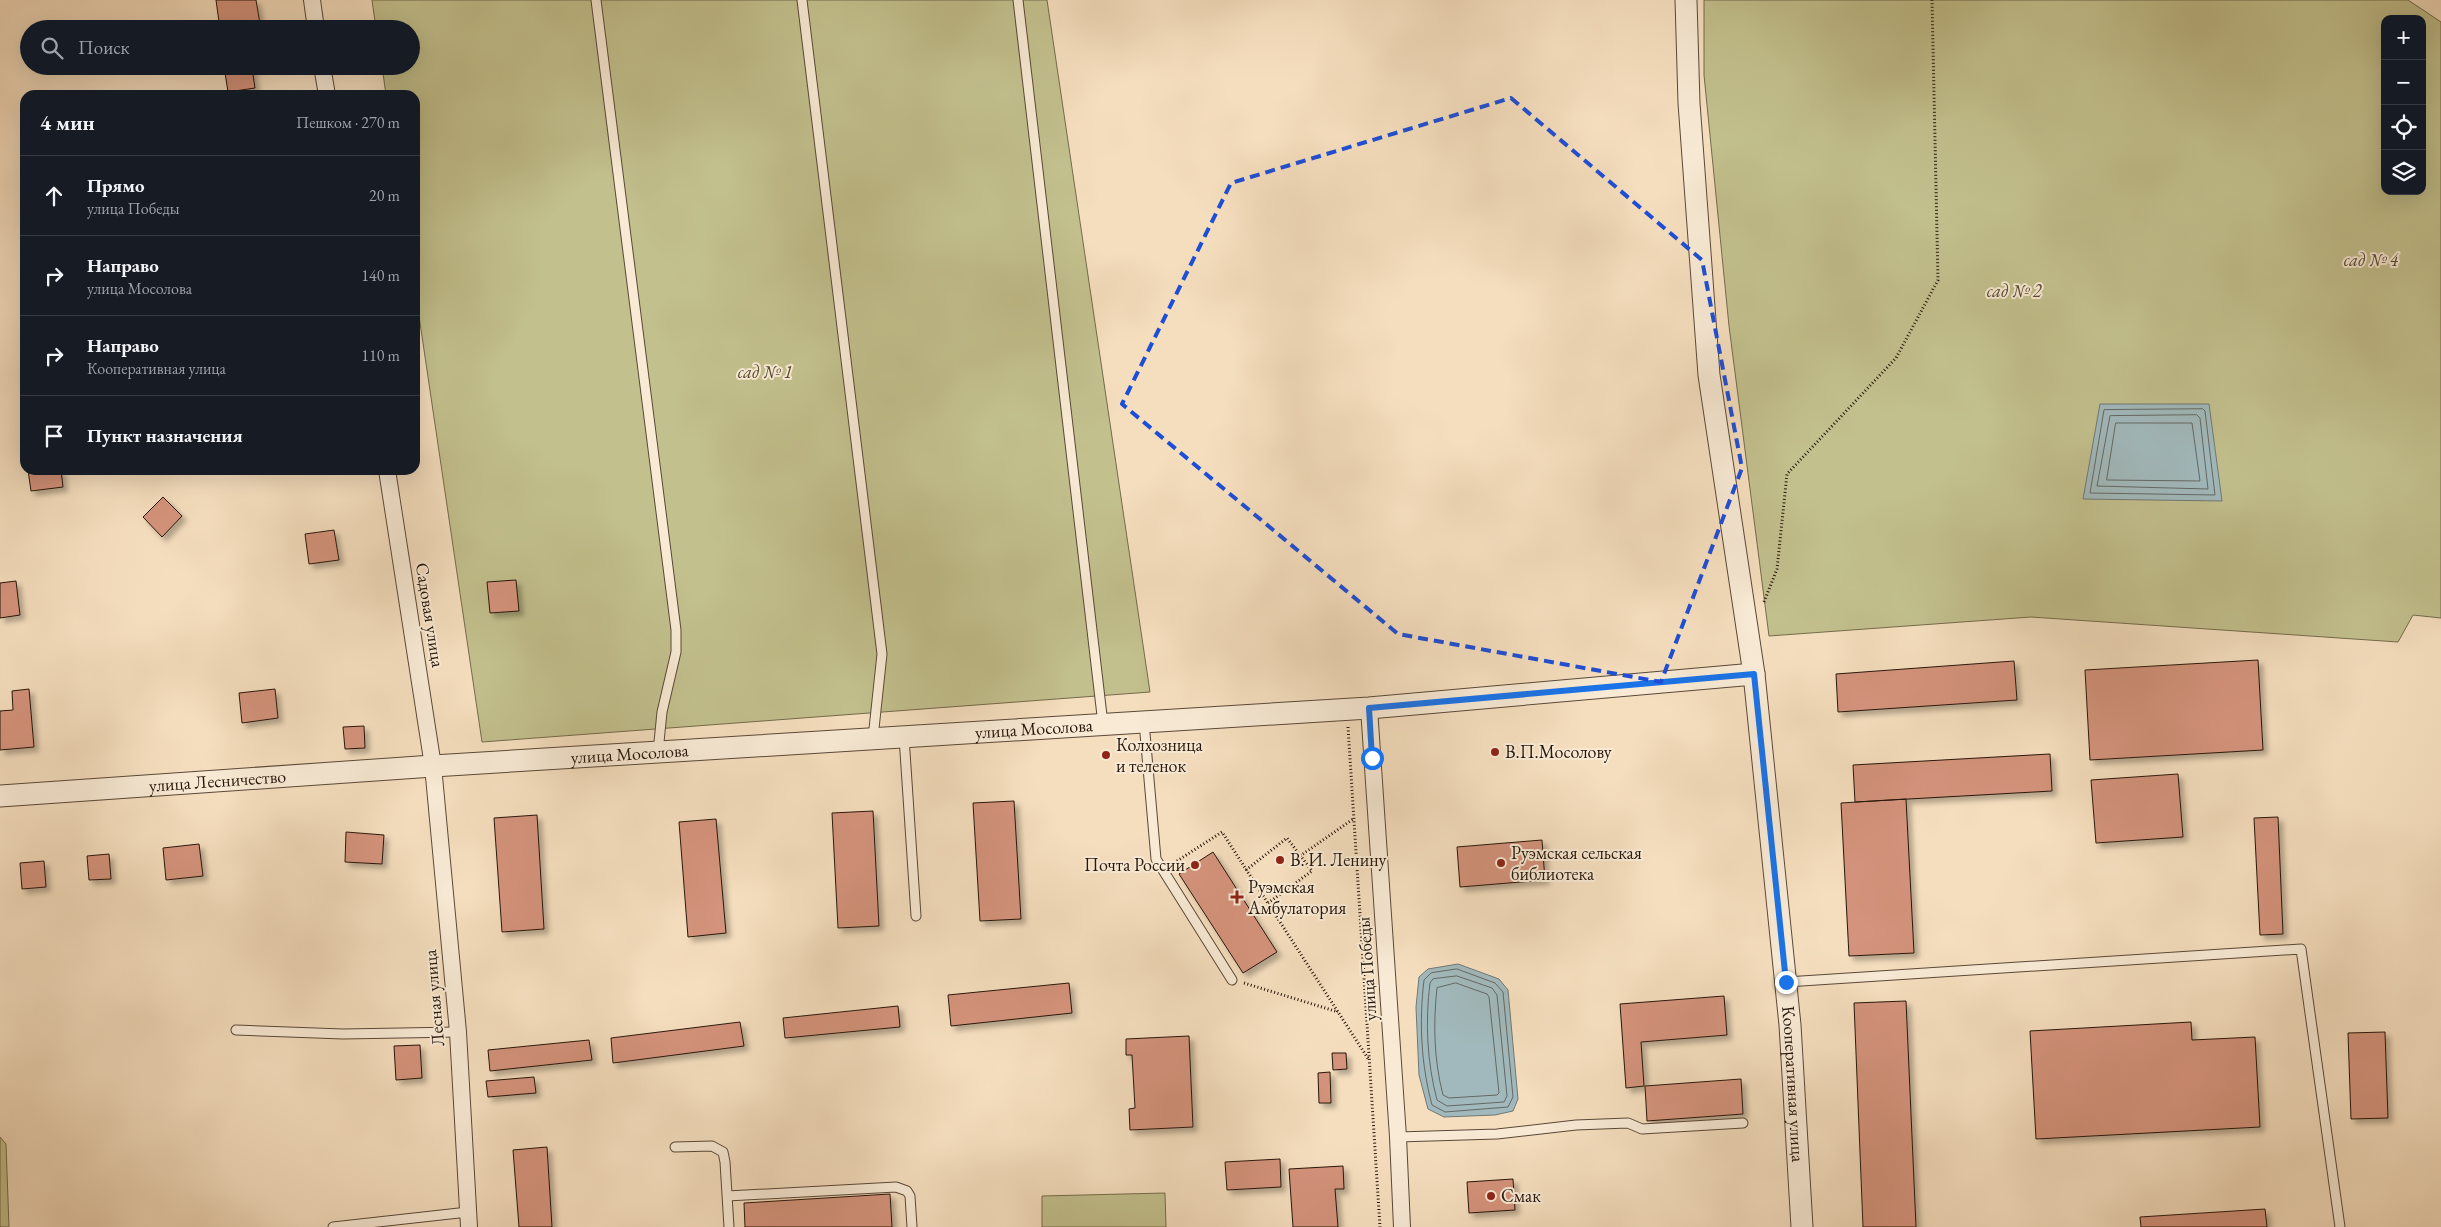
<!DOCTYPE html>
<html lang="ru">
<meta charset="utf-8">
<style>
:root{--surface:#171b24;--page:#242831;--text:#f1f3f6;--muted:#9ea1a6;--line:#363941}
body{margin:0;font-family:"EB Garamond",serif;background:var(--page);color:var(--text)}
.controls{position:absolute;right:15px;top:15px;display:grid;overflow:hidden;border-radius:10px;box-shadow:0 5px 20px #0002}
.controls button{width:45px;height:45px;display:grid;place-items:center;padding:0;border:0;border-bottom:1px solid var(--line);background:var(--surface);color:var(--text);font:25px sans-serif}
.stop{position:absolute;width:15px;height:15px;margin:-11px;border:4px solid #1a73e8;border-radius:50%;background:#fff}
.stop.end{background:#1a73e8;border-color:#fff;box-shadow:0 1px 5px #0008}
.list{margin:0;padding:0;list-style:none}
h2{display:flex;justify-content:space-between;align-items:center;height:65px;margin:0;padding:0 20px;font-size:21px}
h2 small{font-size:16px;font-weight:400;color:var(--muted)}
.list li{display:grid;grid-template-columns:32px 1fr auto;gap:15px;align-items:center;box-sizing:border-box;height:80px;padding:0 20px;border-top:1px solid var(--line)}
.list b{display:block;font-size:19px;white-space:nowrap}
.list p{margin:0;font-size:16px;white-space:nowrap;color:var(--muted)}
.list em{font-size:16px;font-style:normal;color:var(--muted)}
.icon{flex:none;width:28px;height:28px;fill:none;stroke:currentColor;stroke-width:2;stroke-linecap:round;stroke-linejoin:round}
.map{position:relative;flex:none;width:2441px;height:1227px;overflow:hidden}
.search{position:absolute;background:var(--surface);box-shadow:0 5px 20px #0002;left:20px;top:20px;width:400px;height:55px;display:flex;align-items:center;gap:12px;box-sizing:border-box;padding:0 18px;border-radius:28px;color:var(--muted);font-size:19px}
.panel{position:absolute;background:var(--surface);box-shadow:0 5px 20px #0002;left:20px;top:90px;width:400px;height:385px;border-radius:15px}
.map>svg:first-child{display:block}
</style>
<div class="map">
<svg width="2441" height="1227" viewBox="0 0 2441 1227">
<defs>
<filter id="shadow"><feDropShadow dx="4.5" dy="4.5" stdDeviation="2.5" flood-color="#0004"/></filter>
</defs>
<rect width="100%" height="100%" fill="#f5debe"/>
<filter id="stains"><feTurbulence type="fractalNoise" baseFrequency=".004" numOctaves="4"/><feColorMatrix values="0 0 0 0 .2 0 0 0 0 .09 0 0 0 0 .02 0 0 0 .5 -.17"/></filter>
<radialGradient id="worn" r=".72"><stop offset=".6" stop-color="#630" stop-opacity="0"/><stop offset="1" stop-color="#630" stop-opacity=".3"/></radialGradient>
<path fill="#c2c08d" stroke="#746b4c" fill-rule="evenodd" d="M372,0H1047L1150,692L482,742L415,289V95H386L382,66H411V29H376Z
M1704,0H2408L2441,22V618L2413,615L2398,642L2031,617L1769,636L1729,326L1704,75ZM2385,19H2422V191H2385Z
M0,1137L6,1144L9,1227H0Z
M1165,1193L1166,1227H1042V1196Z"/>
<path fill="#a1b9bc" stroke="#707875" d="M2100,404H2209L2222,501L2083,499Z
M1458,964L1499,979L1508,990L1518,1099L1513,1111L1495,1115L1444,1117L1428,1109L1419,1075L1416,1007L1419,977L1428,969Z"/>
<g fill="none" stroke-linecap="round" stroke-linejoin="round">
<path stroke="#646864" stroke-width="1" d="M2203,409L2205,411L2215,495L2090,493L2104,410Z
M2197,415L2200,418L2208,489L2097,486L2110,416Z
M2116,423H2192L2200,481L2107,480Z
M1457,969L1495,983L1503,992L1513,1097L1508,1107L1445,1112L1432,1105C1421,1064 1419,1022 1424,980L1431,973Z
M1457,976L1492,988L1497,995L1507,1096L1504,1102L1447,1106L1437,1100C1427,1062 1425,1022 1430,983L1433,979Z
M1456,983L1487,994L1489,997L1499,1093L1497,1095L1449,1098L1443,1095C1434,1061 1433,1023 1437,988Z"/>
</g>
<path fill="#d4937c" stroke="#27160b" filter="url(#shadow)" d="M216,0H256L260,24L220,29Z
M224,66H261L252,68L255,88L228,92Z
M28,470H61L63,487L31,491Z
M163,497L182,516L162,537L143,517Z
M334,530L339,560L309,564L305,534Z
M516,580L519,611L490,613L487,582Z
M16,581L20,615L0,618V583Z
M2258,660L2263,750L2090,760L2085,670Z
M2014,661L2017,700L1838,712L1836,674Z
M29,689L34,747L0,750V711L13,710L12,691Z
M275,689L278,718L242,723L239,693Z
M364,726L365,748L345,749L343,727Z
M2050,754L2052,791L1855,802L1853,765Z
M2178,774L2183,837L2096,843L2091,780Z
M1906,799L1914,953L1849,956L1841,803Z
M1014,801L1021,919L980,921L973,803Z
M873,811L879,926L838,928L832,813Z
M537,815L544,929L502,932L494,818Z
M2278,817L2283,934L2260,935L2254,818Z
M716,819L726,933L688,937L679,822Z
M346,832L384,835L382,864L345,862Z
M1542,840L1545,880L1460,887L1457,847Z
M199,844L203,876L166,880L163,848Z
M1213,852L1277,952L1243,973L1179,874Z
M109,854L111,879L89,880L87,856Z
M44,861L46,887L22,889L20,863Z
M1069,983L1072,1013L951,1026L948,995Z
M1724,996L1727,1035L1641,1042L1644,1086L1626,1088L1620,1004Z
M1906,1001L1916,1227H1863L1854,1003Z
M898,1006L900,1027L785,1038L783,1018Z
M740,1022L744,1046L613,1063L611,1038Z
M2191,1022L2192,1040L2255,1037L2260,1127L2036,1139L2030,1031Z
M2385,1032L2388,1118L2351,1119L2348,1033Z
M1189,1036L1193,1127L1130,1130L1129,1109L1135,1108L1132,1055H1126V1039Z
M589,1040L592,1060L490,1071L488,1050Z
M420,1045L422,1078L396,1080L394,1046Z
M1332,1053H1346L1347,1069L1333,1070Z
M1330,1072L1331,1103H1319L1318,1073Z
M534,1077L536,1093L488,1097L486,1081Z
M1741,1079L1743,1114L1647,1121L1645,1086Z
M547,1147L552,1227H519L513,1150Z
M1280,1159L1281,1187L1227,1190L1225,1162Z
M1343,1166L1344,1189H1335L1338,1227H1293L1289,1169Z
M1513,1179L1515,1210L1469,1213L1467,1182Z
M890,1194L892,1227H745L744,1203Z
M2265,1209L2267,1227H2141L2140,1217Z"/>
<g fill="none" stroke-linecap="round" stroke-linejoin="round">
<g stroke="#5a4838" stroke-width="11">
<path id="service" d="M596,0L676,630V652L662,712L658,752
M802,0L882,654L873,738
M1018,0L1103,724
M1144,722L1156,859L1232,980
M904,737L916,916
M1786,982L2301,949L2340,1227
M236,1030L343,1034L458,1032
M1398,1137L1497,1134L1576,1125L1628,1123L1642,1129L1743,1123
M675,1147L712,1146L723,1152L725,1162L729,1227
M727,1196L896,1187L907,1191L910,1196L912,1227
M333,1227L468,1212"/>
</g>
<g stroke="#5a4838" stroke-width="18">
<path id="minor" d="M312,0L316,29
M322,66L327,95
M387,470L433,766L458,1032L469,1227
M1369,708L1398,1137L1402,1227"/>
</g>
<g stroke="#5a4838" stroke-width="23">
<g id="tertiary">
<path id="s1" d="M1686,0L1689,103L1709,375L1754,674L1790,1025L1802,1227"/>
<path id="s2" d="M0,796L433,766L1369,708L1754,674"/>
</g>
</g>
<path stroke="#27160b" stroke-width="3" stroke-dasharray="1 2.5" stroke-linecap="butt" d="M1764,602L1777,569L1787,474L1896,358L1938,280L1932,0
M1348,727L1380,1227
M1300,856L1353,819
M1174,863L1222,832L1369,1060
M1246,870L1287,838L1312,871L1268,903
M1244,983L1338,1012"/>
<use href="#service" stroke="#f8ead5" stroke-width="9"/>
<use href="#minor" stroke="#f8ead5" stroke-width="16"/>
<use href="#tertiary" stroke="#f8ead5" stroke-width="21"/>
</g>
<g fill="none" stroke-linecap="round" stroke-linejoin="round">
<path stroke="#1a73e8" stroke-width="6" d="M1372,758L1369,708L1754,674L1786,982"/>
</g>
<path fill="none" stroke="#1d4ed8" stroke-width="4" stroke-dasharray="10 6" stroke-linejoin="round" d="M1511,98L1702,260L1742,468L1661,682L1398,634L1122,404L1231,183Z"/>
<g fill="#8f2418" stroke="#f8ead5" stroke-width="2">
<circle cx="1495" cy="752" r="5"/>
<circle cx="1106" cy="755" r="5"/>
<circle cx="1280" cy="860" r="5"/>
<circle cx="1501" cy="863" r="5"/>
<circle cx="1195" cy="865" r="5"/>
<path d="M1234.5 889.5h5v5h5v5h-5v5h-5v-5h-5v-5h5z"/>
<circle cx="1491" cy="1196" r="5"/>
</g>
<g text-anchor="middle" stroke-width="4" stroke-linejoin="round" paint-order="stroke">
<g font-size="18" font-style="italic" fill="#564932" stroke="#f8ead5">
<text x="2371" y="266">сад № 4</text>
<text x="2014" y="297">сад № 2</text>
<text x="765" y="378">сад № 1</text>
</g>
<g font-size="18" fill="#27160b" stroke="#f8ead5">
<text transform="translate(430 615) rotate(81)" y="6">Садовая улица</text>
<text dy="6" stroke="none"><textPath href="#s2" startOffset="1036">улица Мосолова</textPath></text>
<text dy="6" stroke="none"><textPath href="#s2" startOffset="631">улица Мосолова</textPath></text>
<text dy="6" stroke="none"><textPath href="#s2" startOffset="218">улица Лесничество</textPath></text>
<text transform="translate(1367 969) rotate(-94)" y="6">улица Победы</text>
<text transform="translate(434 998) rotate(-95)" y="6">Лесная улица</text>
<text dy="6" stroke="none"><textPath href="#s1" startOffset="1090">Кооперативная улица</textPath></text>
</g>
<g font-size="18" fill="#27160b" stroke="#f8ead5" text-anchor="start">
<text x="1116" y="751">Колхозница<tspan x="1116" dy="21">и теленок</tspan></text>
<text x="1505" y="758">В.П.Мосолову</text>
<text x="1511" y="859">Руэмская сельская<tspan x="1511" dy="21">библиотека</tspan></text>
<text x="1290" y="866">В. И. Ленину</text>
<text x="1185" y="871" text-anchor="end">Почта России</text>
<text x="1248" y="893">Руэмская<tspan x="1248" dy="21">Амбулатория</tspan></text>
<text x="1501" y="1202">Смак</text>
</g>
</g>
<rect width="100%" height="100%" filter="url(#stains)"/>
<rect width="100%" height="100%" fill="url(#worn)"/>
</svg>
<div class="controls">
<button>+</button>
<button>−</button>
<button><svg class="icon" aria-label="locate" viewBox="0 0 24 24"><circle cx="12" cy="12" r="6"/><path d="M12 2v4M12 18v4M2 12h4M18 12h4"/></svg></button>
<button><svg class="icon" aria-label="layers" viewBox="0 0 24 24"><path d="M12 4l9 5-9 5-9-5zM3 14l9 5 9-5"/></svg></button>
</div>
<div class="stop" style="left:1372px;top:758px"></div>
<div class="stop end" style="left:1786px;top:982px"></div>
<div class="search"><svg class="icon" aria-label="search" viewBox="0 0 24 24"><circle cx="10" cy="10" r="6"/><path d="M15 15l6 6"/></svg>Поиск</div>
<section class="panel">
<h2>4 мин<small>Пешком · 270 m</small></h2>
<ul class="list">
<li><svg class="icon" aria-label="ahead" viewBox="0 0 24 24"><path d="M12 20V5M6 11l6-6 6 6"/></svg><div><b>Прямо</b><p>улица Победы</p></div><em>20 m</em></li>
<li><svg class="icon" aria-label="right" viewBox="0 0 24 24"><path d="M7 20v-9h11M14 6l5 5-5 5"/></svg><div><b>Направо</b><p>улица Мосолова</p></div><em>140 m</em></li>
<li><svg class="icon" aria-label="right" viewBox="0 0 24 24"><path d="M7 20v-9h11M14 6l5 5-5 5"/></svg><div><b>Направо</b><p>Кооперативная улица</p></div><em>110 m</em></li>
<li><svg class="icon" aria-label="arrive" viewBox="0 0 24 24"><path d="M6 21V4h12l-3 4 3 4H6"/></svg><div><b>Пункт назначения</b></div></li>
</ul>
</section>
</div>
